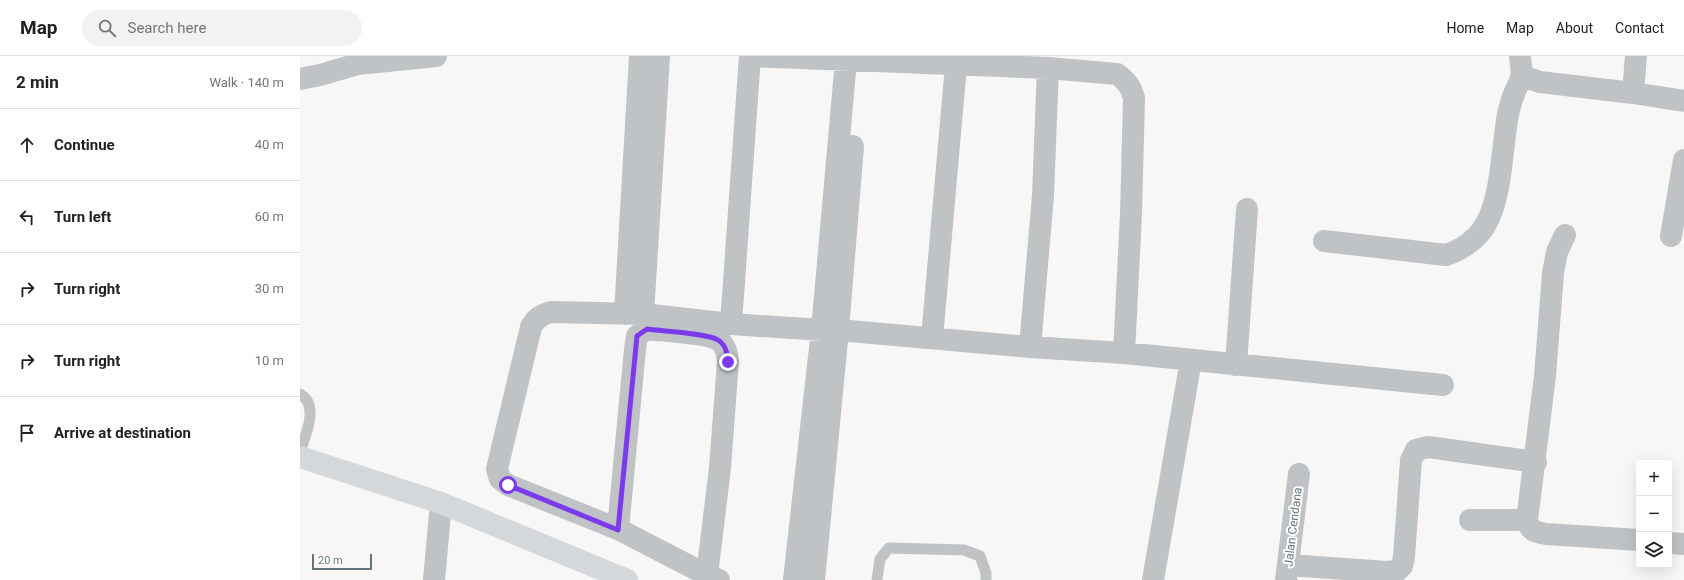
<!DOCTYPE html>
<meta charset="utf-8">
<style>
:root{--surface:#fff;--page:#f2f2f2;--text:#202124;--muted:#757577;--line:#e0e0e0}
body{margin:0;font-family:Roboto,sans-serif;background:var(--page);color:var(--text)}
.controls{position:absolute;right:12px;bottom:12px;display:grid;overflow:hidden;border-radius:4px;box-shadow:0 4px 16px #0002}
.controls button{width:36px;height:36px;display:grid;place-items:center;padding:0;border:0;border-bottom:1px solid var(--line);background:var(--surface);color:var(--text);font:20px sans-serif}
.scale{position:absolute;left:12px;bottom:10px;width:60px;box-sizing:border-box;padding-left:4px;border:2px solid #65757e;border-top:0;font-size:11px;line-height:14px;white-space:nowrap;color:#65757e;-webkit-text-stroke:3px #fff;paint-order:stroke}
.stop{position:absolute;width:12px;height:12px;margin:-9px;border:3px solid #7c3aed;border-radius:50%;background:#fff}
.stop.end{background:#7c3aed;border-color:#fff;box-shadow:0 1px 4px #0008}
.list{margin:0;padding:0;list-style:none}
h2{display:flex;justify-content:space-between;align-items:center;height:52px;margin:0;padding:0 16px;font-size:17px}
h2 small{font-size:13px;font-weight:400;color:var(--muted)}
.list li{display:grid;grid-template-columns:26px 1fr auto;gap:12px;align-items:center;box-sizing:border-box;height:72px;padding:0 16px;border-top:1px solid var(--line)}
.list b{display:block;font-size:15px;white-space:nowrap}
.list em{font-size:13px;font-style:normal;color:var(--muted)}
.icon{flex:none;width:22px;height:22px;fill:none;stroke:currentColor;stroke-width:2;stroke-linecap:round;stroke-linejoin:round}
.map{position:relative;flex:none;width:1384px;height:524px;overflow:hidden}
header{display:flex;align-items:center;gap:24px;box-sizing:border-box;height:56px;padding:0 20px;background:var(--surface);border-bottom:1px solid var(--line)}
header strong{font-size:19px}
nav{display:flex;gap:22px;margin-inline-start:auto;font-size:14px}
.search{width:280px;height:36px;background:var(--page);display:flex;align-items:center;gap:10px;box-sizing:border-box;padding:0 14px;border-radius:22px;color:var(--muted);font-size:15px}
main{display:flex}
aside{flex:1;background:var(--surface)}
.map>svg:first-child{display:block}
</style>
<header>
<strong>Map</strong>
<div class="search"><svg class="icon" aria-label="search" viewBox="0 0 24 24"><circle cx="10" cy="10" r="6"/><path d="M15 15l6 6"/></svg>Search here</div>
<nav><a>Home</a><a>Map</a><a>About</a><a>Contact</a></nav>
</header>
<main>
<aside>
<h2>2 min<small>Walk · 140 m</small></h2>
<ul class="list">
<li><svg class="icon" aria-label="ahead" viewBox="0 0 24 24"><path d="M12 20V5M6 11l6-6 6 6"/></svg><div><b>Continue</b></div><em>40 m</em></li>
<li><svg class="icon" aria-label="left" viewBox="0 0 24 24"><path d="M17 20v-9H6M10 6l-5 5 5 5"/></svg><div><b>Turn left</b></div><em>60 m</em></li>
<li><svg class="icon" aria-label="right" viewBox="0 0 24 24"><path d="M7 20v-9h11M14 6l5 5-5 5"/></svg><div><b>Turn right</b></div><em>30 m</em></li>
<li><svg class="icon" aria-label="right" viewBox="0 0 24 24"><path d="M7 20v-9h11M14 6l5 5-5 5"/></svg><div><b>Turn right</b></div><em>10 m</em></li>
<li><svg class="icon" aria-label="arrive" viewBox="0 0 24 24"><path d="M6 21V4h12l-3 4 3 4H6"/></svg><div><b>Arrive at destination</b></div></li>
</ul>
</aside>
<div class="map">
<svg width="1384" height="524" viewBox="0 0 1384 524">
<rect width="100%" height="100%" fill="#f8f7f5"/>
<g fill="none" stroke-linecap="round" stroke-linejoin="round">
<path stroke="#bfc3c6" stroke-width="11" d="M0,338C20,349 5,380 0,396
M577,524L580,503L589,492L664,494L680,500L686,517V524"/>
<path stroke="#bfc3c6" stroke-width="22" d="M452,0L748,12L817,18C827,25 831,31 834,42L831,158L824,297
M1222,20L1240,26L1333,37L1384,45
M0,23L20,19L58,8L136,0
M1333,37L1336,0
M1265,179L1257,196L1253,217L1245,320L1227,464C1230,475 1235,476 1246,478L1339,484
M1371,180L1384,104
M1024,185L1146,199C1161,194 1178,183 1186,168C1202,139 1202,91 1208,58C1210,52 1211,44 1214,38C1216,32 1220,27 1221,21C1223,15 1220,7 1220,0
M325,258L340,0
M343,258L359,0
M431,268L522,274H538L730,291L824,297L1143,329
M632,282L656,9
M730,291L743,139L748,12
M936,309L947,153
M1170,464H1227
M318,473L208,429L200,423L197,413L231,271C236,262 241,259 251,256L343,258L431,268L450,0
M1369,487L1384,488
M988,509L1087,516L1097,515L1102,510L1104,501L1111,404L1116,394L1128,391L1236,406
M407,519L420,412L428,305C427,297 426,289 418,284C408,277 361,275 347,273L337,280L335,293L318,473L407,519L419,524
M134,524L141,447
M494,524L522,274L546,4
M514,524L538,274L553,90
M853,524L891,304
M986,524L999,418"/>
<path stroke="#d4d8db" stroke-width="22" d="M0,401L141,447L327,524"/>
</g>
<g fill="none" stroke-linecap="round" stroke-linejoin="round">
<path stroke="#7c3aed" stroke-width="5" d="M208,429L318,474L337,280L347,273C361,275 407,277 418,284C426,289 427,297 428,306"/>
</g>
<g text-anchor="middle" stroke-width="4" stroke-linejoin="round" paint-order="stroke">
<g font-size="12" fill="#65757e" stroke="#fff">
<text transform="translate(993 471) rotate(-83)" y="4">Jalan Cendana</text>
</g>
</g>
</svg>
<div class="controls">
<button>+</button>
<button>−</button>
<button><svg class="icon" aria-label="layers" viewBox="0 0 24 24"><path d="M12 4l9 5-9 5-9-5zM3 14l9 5 9-5"/></svg></button>
</div>
<div class="scale">20 m</div>
<div class="stop" style="left:208px;top:429px"></div>
<div class="stop end" style="left:428px;top:306px"></div>
</div>
</main>
